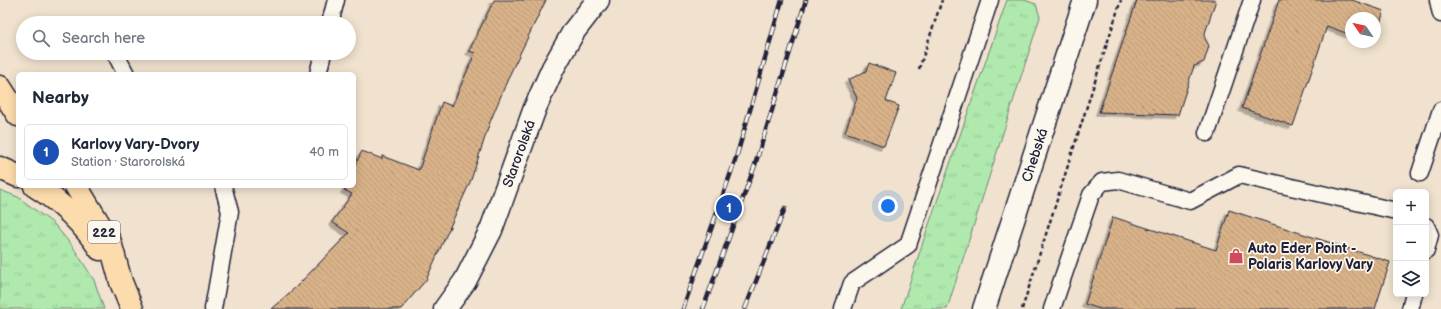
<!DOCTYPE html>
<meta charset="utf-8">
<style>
:root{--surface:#fff;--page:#f6f6f7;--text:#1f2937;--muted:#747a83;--line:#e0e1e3;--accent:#d1495b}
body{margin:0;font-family:"Balsamiq Sans",sans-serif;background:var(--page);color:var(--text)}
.controls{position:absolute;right:12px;bottom:12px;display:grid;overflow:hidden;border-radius:6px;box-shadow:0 2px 10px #0003}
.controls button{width:36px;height:36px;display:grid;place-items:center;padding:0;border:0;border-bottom:1px solid var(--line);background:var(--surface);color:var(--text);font:20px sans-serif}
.compass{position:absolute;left:1345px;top:12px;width:36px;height:36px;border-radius:50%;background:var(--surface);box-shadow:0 2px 10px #0003;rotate:304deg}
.you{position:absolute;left:888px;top:206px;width:14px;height:14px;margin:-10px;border:3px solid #fff;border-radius:50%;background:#1a73e8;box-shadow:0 0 0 6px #1a73e833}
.badge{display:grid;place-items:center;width:26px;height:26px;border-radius:50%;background:var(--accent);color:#fff;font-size:13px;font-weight:700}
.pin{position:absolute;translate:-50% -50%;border:2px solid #fff;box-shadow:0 1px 4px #0006}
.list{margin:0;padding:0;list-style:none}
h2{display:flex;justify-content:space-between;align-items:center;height:52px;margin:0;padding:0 16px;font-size:17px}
h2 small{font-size:13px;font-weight:400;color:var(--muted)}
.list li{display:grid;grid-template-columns:26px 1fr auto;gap:12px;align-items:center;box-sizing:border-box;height:56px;margin:0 8px 8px;padding:0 8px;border:1px solid var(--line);border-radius:6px}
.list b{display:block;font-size:15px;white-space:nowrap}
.list p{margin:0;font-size:13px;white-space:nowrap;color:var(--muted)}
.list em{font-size:13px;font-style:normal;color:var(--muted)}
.icon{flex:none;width:22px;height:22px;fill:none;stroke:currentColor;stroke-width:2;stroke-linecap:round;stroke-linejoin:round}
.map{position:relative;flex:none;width:1441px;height:309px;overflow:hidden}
.search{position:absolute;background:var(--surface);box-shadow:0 2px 10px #0003;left:16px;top:16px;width:340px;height:44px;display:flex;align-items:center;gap:10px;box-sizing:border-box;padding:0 14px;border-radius:22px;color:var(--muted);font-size:15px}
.panel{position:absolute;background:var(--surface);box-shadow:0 2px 10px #0003;left:16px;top:72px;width:340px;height:116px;border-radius:6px}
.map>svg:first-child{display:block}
</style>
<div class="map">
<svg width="1441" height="309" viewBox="0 0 1441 309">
<defs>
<pattern id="grass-tufts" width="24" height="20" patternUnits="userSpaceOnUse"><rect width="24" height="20" fill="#b0e9ad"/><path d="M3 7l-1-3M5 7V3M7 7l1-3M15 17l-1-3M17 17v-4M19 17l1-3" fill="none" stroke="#97c896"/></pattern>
<pattern id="building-back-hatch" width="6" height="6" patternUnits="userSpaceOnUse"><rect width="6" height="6" fill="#d8b289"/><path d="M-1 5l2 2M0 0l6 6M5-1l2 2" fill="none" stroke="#b99977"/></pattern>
<filter id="shadow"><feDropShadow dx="-3.5" dy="3.5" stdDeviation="0" flood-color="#0004"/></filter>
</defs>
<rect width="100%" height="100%" fill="#f0e2ce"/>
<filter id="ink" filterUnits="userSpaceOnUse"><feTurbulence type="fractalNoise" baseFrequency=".025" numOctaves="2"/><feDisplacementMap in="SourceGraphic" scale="8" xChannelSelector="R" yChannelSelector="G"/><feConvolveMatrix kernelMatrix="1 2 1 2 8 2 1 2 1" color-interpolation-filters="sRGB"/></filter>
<g filter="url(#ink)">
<path fill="url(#grass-tufts)" stroke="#698674" d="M1007,0H1024L1036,4L1040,17L947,309H901L925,236Z
M0,190L18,197L54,224L73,247L94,280L104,309H0Z"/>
<path fill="url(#building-back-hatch)" stroke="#22223b" filter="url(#shadow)" d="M494,0H546L510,74L490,122L471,180L426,280L401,309H271L296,287L349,233L332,222L352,194L344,190L346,186H354V167L362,151L382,159V156L419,170L442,102L452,106L475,53L469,51Z
M1137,0H1216L1204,36L1209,46L1204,62L1194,66L1178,115L1099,112Z
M1279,0H1352L1384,11L1375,39V18H1351V35L1327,26L1293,126L1242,108Z
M869,63L896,73L886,101L899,106L884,146L845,132L857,98L848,80L866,71Z
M1229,210L1390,262L1375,309H1100L1085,304L1113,217L1216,250Z"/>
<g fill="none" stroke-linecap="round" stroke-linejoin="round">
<g stroke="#22223b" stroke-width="19">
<path id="lane" d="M1438,0L1441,14
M330,23L336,0
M115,53L126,74
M318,74L323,53
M1207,133L1252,0
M1420,173L1441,110
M1426,226L1430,235L1426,250
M213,309L230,212L223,186
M843,309L852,283L908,245L990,0
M1052,309L1091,195L1102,182L1118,180L1190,201L1239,175L1396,211
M1410,309L1414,294"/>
</g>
<g stroke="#22223b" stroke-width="25">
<g id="street">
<path id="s1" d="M445,309L465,281L491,230L535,108L553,68L574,31L598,0"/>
</g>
</g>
<g stroke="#22223b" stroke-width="25">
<g id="secondary">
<path id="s2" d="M984,309L1085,0"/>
</g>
</g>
<g stroke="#22223b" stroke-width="25">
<path id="highway" d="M0,87L18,115
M0,168L18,176
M35,186C62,203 82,222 100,249
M76,186L110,242L121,282L132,309"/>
</g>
<path stroke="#22223b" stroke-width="2.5" stroke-dasharray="4 3" stroke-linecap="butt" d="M919,69L942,0
M1022,309L1121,0"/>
<use href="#lane" stroke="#fbf7ec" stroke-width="16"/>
<use href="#street" stroke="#fbf7ec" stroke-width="22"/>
<use href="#secondary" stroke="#fbf7ec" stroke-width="22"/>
<use href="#highway" stroke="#fcdcac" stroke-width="22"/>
<g stroke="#22223b" stroke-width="4.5">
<path id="rail" d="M683,309L736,158L782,0
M703,309L755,165L806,0
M745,309L785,208"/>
</g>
<use href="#rail" stroke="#fbf7ec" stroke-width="3" stroke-dasharray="9" stroke-linecap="butt"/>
</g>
</g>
<defs>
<g id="shop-bare" transform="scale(1.2)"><path d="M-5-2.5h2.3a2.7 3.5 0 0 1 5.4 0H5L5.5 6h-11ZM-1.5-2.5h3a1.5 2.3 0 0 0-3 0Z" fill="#d1495b" stroke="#fbf7ec" stroke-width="2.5" paint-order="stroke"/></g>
</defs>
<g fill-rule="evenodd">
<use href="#shop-bare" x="1236" y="256"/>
</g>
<g text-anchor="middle" stroke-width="3.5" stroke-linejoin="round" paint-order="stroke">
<rect fill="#fbf7ec" stroke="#636270" stroke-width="1" x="88" y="221" width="32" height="22" rx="3"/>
<g font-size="13" font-weight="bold" fill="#22223b">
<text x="104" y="237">222</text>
</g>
<g font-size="14" fill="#22223b" stroke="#fbf7ec">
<text dy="5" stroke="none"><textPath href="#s1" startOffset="173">Starorolská</textPath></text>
<text dy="5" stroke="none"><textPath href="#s2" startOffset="162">Chebská</textPath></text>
</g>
<g font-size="14" font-weight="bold" fill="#22223b" stroke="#fbf7ec" text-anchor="start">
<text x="1248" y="253">Auto Eder Point -<tspan x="1248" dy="16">Polaris Karlovy Vary</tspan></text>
</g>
</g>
</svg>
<div class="controls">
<button>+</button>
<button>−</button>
<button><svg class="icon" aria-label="layers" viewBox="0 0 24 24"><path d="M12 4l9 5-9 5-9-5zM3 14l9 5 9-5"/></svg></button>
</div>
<svg class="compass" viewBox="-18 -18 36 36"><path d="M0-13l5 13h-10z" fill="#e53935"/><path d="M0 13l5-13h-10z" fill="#747a83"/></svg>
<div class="you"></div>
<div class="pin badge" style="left:729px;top:208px;background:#1a4fb4">1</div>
<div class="search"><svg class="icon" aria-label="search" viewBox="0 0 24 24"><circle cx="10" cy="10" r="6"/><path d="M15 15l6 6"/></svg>Search here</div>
<section class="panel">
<h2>Nearby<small></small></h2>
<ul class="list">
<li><span class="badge" style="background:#1a4fb4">1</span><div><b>Karlovy Vary-Dvory</b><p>Station · Starorolská</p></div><em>40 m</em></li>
</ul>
</section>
</div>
